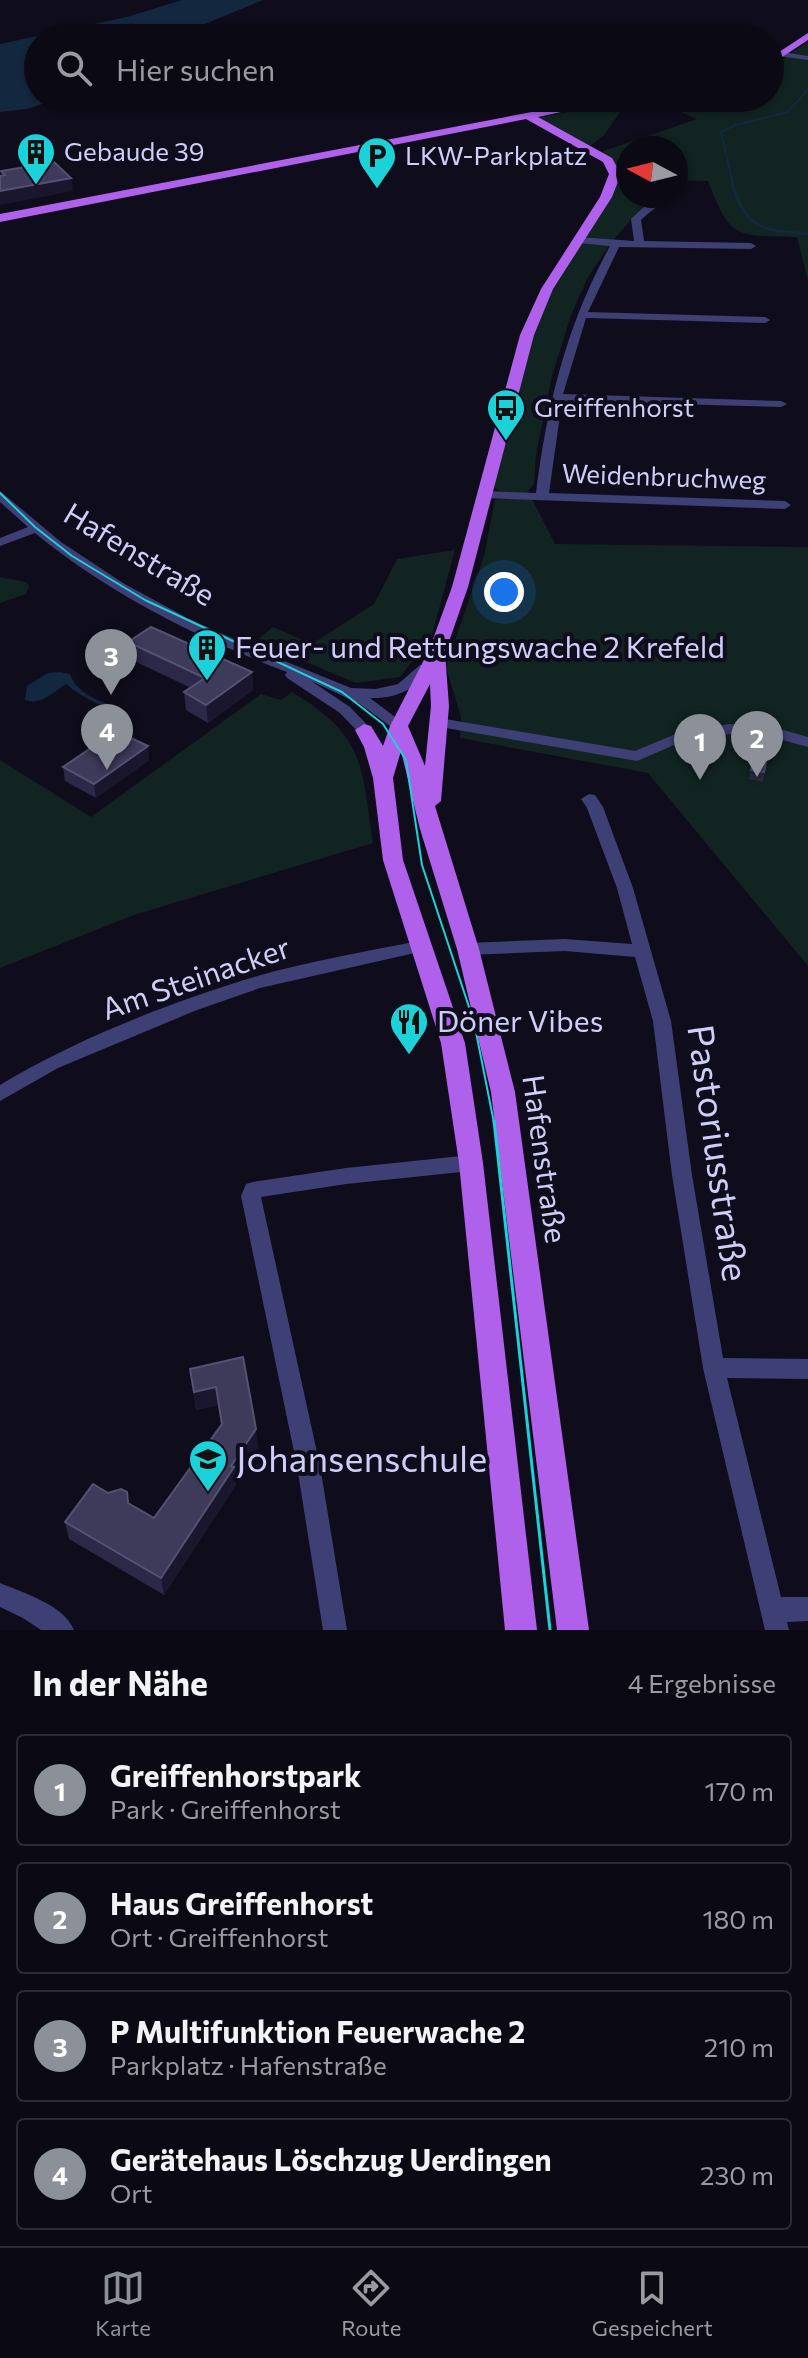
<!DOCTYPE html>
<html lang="de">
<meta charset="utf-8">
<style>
:root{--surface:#0b0a14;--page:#191822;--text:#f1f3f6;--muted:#9a9aa0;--line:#2b2b34;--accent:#8c9099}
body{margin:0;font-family:Commissioner,sans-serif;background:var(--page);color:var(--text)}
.compass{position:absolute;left:616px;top:136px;width:72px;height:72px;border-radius:50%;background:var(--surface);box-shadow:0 2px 6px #0004;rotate:277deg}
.you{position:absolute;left:504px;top:592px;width:28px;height:28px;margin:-20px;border:6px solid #fff;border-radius:50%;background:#1a73e8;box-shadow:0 0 0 12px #1a73e833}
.badge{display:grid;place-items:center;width:52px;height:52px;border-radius:50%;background:var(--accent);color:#fff;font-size:26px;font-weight:700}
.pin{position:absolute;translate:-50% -66px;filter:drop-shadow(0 2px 4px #0008)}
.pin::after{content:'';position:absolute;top:42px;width:28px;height:24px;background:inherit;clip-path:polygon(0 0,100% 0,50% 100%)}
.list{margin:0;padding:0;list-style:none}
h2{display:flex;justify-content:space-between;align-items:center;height:104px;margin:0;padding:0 32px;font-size:34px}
h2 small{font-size:26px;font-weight:400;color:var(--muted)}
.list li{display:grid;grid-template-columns:52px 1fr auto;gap:24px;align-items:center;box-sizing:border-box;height:112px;margin:0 16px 16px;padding:0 16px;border:2px solid var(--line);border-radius:8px}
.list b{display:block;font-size:30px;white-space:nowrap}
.list p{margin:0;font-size:26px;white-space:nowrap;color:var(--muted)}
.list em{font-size:26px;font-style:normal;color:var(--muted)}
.icon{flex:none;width:44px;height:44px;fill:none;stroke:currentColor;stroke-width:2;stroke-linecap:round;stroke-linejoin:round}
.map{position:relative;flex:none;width:808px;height:1630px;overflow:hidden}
.search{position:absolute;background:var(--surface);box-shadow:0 2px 6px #0004;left:24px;right:24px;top:24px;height:88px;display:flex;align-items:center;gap:20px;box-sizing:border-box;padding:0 28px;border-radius:44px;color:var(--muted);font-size:30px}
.sheet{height:616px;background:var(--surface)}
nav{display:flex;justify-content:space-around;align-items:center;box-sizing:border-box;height:112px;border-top:2px solid var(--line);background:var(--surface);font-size:22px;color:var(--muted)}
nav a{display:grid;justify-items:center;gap:4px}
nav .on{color:var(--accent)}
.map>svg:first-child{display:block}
</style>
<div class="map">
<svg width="808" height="1630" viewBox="0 0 808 1630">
<rect width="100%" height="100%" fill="#0f0d1b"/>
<path fill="#112422" d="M808,42V281L797,237C736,235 731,241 708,181L676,180V148H628V196H653L613,240L588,277L571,315L552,376L536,455L534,484L528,491L555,544L808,547V966L648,773L460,738L461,717L446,667L484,556L495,500L518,493L499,491L494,487L531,336L553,289L615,189C620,166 620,166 601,152L697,119C665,105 657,99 623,108L604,135L590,146L537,118L640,98H770V67Z
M455,550L432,635L400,677L356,683L256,641L273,627L312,644L374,604L397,559Z
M0,577L26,582L29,586L26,594L0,603Z
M292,692C366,737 361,764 373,843L134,915L0,968V760L91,817L261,694L281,700Z"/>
<path fill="#13273f" d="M182,0H263L195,28L179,38H38V98H61L27,109L0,112V44L127,17Z
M60,672L70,674C77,695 102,702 122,709L117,712C98,705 82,697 66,684C54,692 40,706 25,700L27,686L48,673Z"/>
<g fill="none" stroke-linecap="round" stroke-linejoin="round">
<path stroke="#13273f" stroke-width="2" d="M733,185L721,132L736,125L788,112L808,89"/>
<path stroke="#13273f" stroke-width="3" d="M732,183C747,231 762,230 808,234"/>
<path fill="#3e3f75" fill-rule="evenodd" d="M782,52L808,56V60L779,56Z
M664,196L669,199C659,206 650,211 641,220L644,241L751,243L756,246L751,249L619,247L588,312L765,317L770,320L765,323L586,318L563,394L781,401L787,404L781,407L562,401L549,493L785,501L791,505L785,509L480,498V492L484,491L536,493C547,404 567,324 610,246L578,243L573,240L578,237L634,241L631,219L650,201Z
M0,491L61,542L123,583L189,619L277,658L351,688L376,689L398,684L420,665H430L432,668C417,689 396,699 370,698L407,726L399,731L394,729L360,704L311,681L350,707L372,730L369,733H359L340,713L287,678L285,675L287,672C198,638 109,594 35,533L0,546V538L28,527L0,502Z
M439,718L635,751L678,733L730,724L766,725L808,737V747L765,735L730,734L686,740L637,761L434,726L432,723Z
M589,794L595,795L603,807L633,888L671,1021L692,1175L723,1358L808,1359V1379L727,1378L781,1597H808V1621L787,1622L789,1630H765L703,1368L672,1175L653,1021L635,957L565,951L468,955L462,953L459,949L462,945L468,943L565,939L632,944L617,888L587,808L581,799Z
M422,940L428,942L431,946L428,950L260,988L197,1010L58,1068L0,1101V1085C74,1040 171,1002 254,977C308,961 366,952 422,940Z
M471,1155L478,1157L481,1163L478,1169L471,1171L346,1184L261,1197L320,1466L347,1630H323L297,1466L241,1196L246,1184L253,1182L346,1168Z
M0,1583C24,1593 64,1605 74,1630H41L23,1618L0,1607Z"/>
<path fill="#af61ec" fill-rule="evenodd" d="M808,33V40L770,65V58Z
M605,98H626L538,117L612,158L621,174L612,197L553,289L534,335L468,587L445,653L449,706L441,801L435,806L479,949L515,1092L589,1630H557L491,1092L457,949L420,829L401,751L393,778L403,860L465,1043L483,1163L537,1630H505L459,1163L441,1043L383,860L373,778L364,747L355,730L364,724L371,726L383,746L390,726L429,650L452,587L520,335L541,289L600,197L609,174L603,162L526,119L0,222V214ZM430,684L431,706L425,766L408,726Z"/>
<path stroke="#1ad2d8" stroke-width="2" d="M0,493L35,527L72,556L145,600L342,692L383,724L406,760L422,865L474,1022L494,1123"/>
<path stroke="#1ad2d8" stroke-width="3" d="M494,1121L550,1630"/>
</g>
<path fill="#2c2847" d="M128,642L252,672L253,690L208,723L186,710L184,692L191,688L130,659Z
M771,735L763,782L749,779L751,770Z
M149,760L96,798L65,781L63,767Z
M190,1369L258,1447L235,1481L236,1485L164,1595L69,1539L65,1522L108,1493L127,1492L129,1504L154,1518L221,1425L218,1405L196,1410Z"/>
<path fill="#19162e" d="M71,178L73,191L0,205V191Z
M252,672L253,690L208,723L206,705Z
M148,746L149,760L96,798L94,784Z
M216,1387L218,1405L196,1410L194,1392Z
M256,1429L258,1447L235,1481L236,1485L164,1595L161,1578L231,1466Z"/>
<path fill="#3e3a5a" stroke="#545173" stroke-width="2" d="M54,162L71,178L0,191V176L5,175L1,171Z
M151,627L252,672L206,705L184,692L205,678L128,642Z
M116,731L148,746L94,784L63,767Z
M765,734L771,735L764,772L751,770Z
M243,1357L256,1429L231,1466L234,1467L161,1578L65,1522L93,1484L108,1493L121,1489L127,1492L128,1503L154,1518L222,1424L216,1387L194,1392L190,1369Z"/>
<defs>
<g id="building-pin" transform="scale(2)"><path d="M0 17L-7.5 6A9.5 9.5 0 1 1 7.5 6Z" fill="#1ad2d8" stroke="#0f0d1b"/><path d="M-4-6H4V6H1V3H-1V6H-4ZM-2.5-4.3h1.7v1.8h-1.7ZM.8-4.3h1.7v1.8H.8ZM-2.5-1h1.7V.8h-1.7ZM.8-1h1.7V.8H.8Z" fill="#111"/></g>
<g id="parking-pin" transform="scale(2)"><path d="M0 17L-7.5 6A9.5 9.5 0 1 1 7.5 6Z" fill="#1ad2d8" stroke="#0f0d1b"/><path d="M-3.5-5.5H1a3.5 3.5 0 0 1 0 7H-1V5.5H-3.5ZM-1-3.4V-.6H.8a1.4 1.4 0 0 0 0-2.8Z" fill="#111"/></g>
<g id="bus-pin" transform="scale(2)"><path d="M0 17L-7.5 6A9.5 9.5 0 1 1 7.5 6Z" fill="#1ad2d8" stroke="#0f0d1b"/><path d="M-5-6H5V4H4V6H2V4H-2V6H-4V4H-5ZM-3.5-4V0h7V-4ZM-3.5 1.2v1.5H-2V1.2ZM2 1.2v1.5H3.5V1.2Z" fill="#111"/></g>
<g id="restaurant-pin" transform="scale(2)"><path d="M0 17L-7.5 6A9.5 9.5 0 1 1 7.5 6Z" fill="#1ad2d8" stroke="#0f0d1b"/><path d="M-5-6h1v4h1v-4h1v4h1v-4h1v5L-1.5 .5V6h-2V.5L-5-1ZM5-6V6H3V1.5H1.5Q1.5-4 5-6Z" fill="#111"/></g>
<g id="school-pin" transform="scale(2)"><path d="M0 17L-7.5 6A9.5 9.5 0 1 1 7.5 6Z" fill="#1ad2d8" stroke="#0f0d1b"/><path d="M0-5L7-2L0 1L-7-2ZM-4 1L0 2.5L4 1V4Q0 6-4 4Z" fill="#111"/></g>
</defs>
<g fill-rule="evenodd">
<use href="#building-pin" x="36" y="152"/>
<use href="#parking-pin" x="377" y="156"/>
<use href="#bus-pin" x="506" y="408"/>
<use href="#building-pin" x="207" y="648"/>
<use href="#restaurant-pin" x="409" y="1022"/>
<use href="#school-pin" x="208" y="1459"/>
</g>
<g text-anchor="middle" stroke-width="8" stroke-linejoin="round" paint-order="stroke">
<g font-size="26" fill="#cfcdf9" stroke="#0f0d1b" text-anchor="start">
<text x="64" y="161">Gebaude 39</text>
<text x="405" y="165">LKW-Parkplatz</text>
<text x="534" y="417">Greiffenhorst</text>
</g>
<g font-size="26" fill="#cfcdf9" stroke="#0f0d1b">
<text transform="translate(664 477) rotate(2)" y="9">Weidenbruchweg</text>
</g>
<g font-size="30" fill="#cfcdf9" stroke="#0f0d1b">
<text transform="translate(139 555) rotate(31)" y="10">Hafenstraße</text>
<text transform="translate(196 979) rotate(-19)" y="10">Am Steinacker</text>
<text transform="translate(544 1159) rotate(82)" y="10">Hafenstraße</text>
</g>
<g font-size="30" fill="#cfcdf9" stroke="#0f0d1b" text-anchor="start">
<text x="235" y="658">Feuer- und Rettungswache 2 Krefeld</text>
<text x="437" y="1032">Döner Vibes</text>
</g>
<g font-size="36" fill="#cfcdf9" stroke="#0f0d1b">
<text transform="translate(718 1153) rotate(82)" y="13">Pastoriusstraße</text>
</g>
<g font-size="36" fill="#cfcdf9" stroke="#0f0d1b" text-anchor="start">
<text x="236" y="1472">Johansenschule</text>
</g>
</g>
</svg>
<svg class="compass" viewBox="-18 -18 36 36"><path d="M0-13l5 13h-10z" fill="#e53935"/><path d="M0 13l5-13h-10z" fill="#9a9aa0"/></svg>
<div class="you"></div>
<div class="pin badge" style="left:700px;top:780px">1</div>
<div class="pin badge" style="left:757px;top:777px">2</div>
<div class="pin badge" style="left:111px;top:695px">3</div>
<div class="pin badge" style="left:107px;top:770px">4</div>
<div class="search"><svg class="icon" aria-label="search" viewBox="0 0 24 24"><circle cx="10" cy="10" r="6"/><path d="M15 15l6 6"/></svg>Hier suchen</div>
</div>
<section class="sheet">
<h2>In der Nähe<small>4 Ergebnisse</small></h2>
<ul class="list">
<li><span class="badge">1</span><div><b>Greiffenhorstpark</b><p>Park · Greiffenhorst</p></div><em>170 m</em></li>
<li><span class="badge">2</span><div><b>Haus Greiffenhorst</b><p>Ort · Greiffenhorst</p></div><em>180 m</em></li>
<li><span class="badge">3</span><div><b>P Multifunktion Feuerwache 2</b><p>Parkplatz · Hafenstraße</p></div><em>210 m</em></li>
<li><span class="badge">4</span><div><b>Gerätehaus Löschzug Uerdingen</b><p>Ort</p></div><em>230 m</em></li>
</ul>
</section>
<nav>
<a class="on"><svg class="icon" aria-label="map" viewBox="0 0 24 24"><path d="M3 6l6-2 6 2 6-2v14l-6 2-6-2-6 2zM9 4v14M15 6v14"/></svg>Karte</a>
<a><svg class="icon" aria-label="directions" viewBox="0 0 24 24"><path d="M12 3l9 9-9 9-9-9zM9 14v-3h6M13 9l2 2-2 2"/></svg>Route</a>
<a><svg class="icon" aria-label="saved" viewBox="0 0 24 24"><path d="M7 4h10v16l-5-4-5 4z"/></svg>Gespeichert</a>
</nav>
